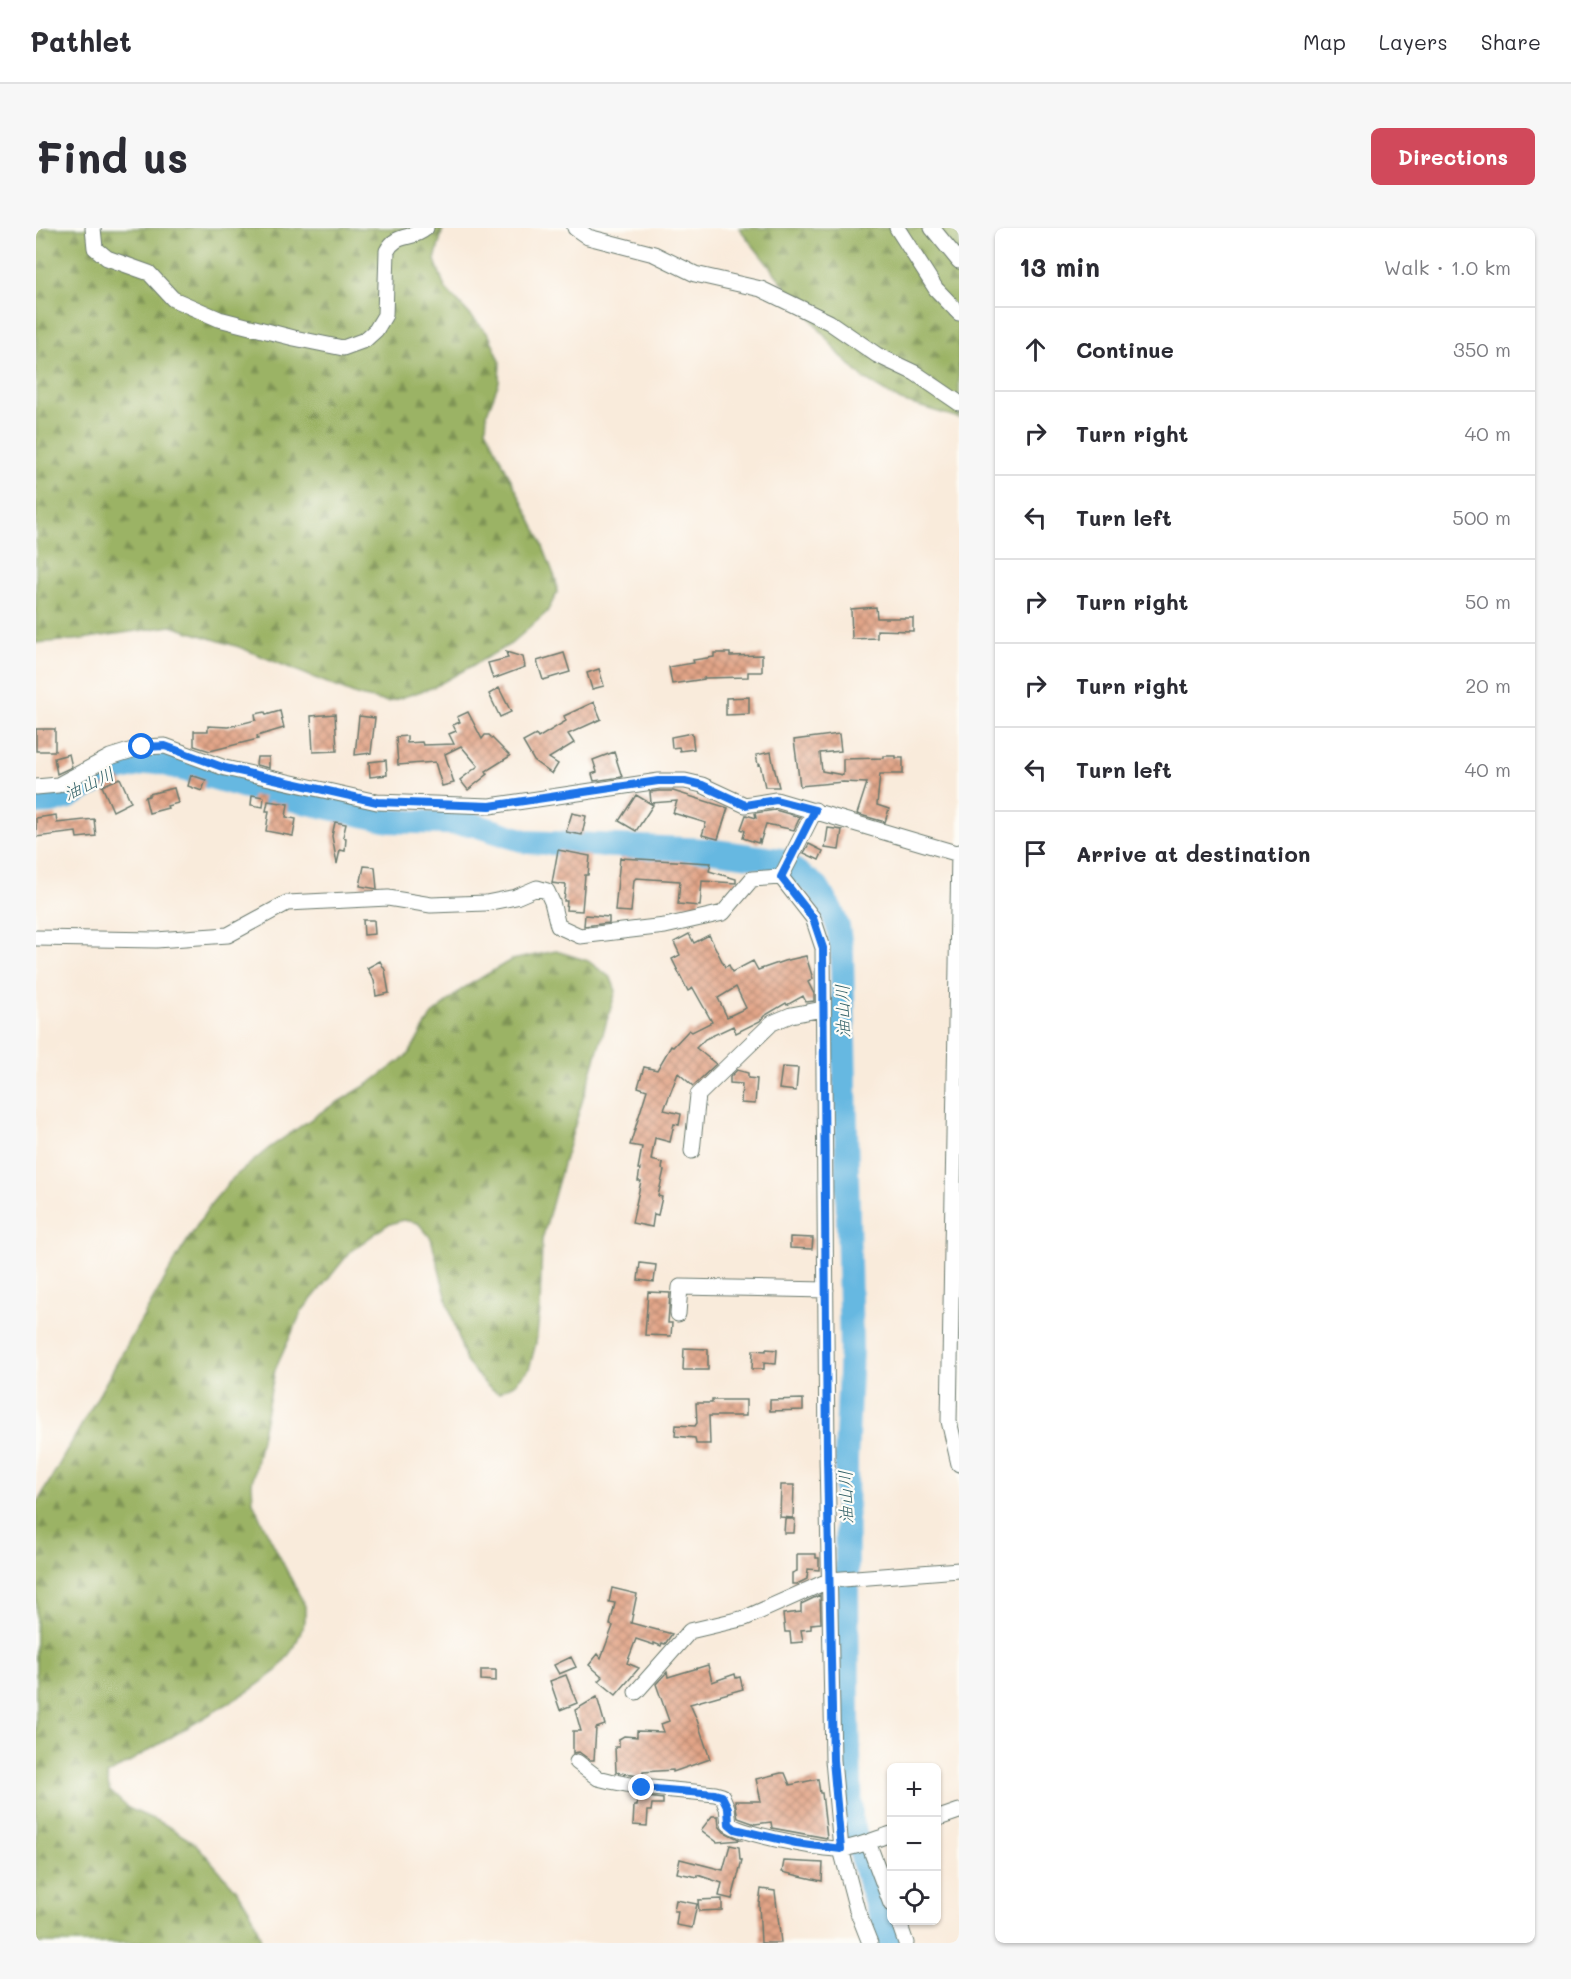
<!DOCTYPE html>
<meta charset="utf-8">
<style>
:root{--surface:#fff;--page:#f7f7f7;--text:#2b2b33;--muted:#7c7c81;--line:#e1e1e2;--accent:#d1495b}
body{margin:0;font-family:Mali,"Klee One",sans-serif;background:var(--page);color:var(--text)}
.controls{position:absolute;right:18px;bottom:18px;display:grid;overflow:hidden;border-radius:9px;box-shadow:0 2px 4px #0004}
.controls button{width:54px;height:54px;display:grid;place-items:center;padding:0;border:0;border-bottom:2px solid var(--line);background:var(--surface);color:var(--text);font:30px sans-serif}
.stop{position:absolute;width:18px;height:18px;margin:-14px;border:4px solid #1a73e8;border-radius:50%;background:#fff}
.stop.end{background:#1a73e8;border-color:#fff;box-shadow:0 2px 6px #0008}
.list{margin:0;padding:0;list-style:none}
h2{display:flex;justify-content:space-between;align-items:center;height:78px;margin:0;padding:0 24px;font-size:26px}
h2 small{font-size:20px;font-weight:400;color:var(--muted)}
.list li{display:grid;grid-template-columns:39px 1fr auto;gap:18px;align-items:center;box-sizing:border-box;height:84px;padding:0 24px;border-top:2px solid var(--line)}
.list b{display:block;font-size:22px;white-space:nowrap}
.list em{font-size:20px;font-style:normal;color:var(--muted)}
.icon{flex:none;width:33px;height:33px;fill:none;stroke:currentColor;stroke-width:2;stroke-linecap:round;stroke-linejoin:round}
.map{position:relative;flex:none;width:923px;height:1715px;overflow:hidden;border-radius:9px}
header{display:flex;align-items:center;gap:36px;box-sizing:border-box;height:84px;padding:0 30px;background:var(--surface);border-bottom:2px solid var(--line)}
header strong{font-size:28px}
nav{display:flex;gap:33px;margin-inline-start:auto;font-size:21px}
.intro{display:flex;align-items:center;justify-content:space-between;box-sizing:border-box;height:144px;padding:0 36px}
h1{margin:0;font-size:42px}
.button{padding:15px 27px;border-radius:9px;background:var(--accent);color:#fff;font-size:21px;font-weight:700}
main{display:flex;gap:36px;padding:0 36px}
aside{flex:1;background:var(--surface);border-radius:9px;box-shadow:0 2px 4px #0004}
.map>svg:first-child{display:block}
</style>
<header>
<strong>Pathlet</strong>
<nav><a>Map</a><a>Layers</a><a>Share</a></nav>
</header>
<div class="intro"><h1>Find us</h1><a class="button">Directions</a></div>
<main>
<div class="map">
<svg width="923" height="1715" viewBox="0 0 923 1715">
<defs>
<pattern id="forest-firs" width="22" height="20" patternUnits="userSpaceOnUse" patternTransform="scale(1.5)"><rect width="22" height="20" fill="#9bb365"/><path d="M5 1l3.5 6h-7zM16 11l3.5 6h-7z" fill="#7e9354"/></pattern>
<pattern id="building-cross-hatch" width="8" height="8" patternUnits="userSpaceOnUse" patternTransform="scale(1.5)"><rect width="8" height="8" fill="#e2a487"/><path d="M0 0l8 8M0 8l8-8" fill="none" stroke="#b7876f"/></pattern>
</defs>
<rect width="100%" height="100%" fill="#fdfcf7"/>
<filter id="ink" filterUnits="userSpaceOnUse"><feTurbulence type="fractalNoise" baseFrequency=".0167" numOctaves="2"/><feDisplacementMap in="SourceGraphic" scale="12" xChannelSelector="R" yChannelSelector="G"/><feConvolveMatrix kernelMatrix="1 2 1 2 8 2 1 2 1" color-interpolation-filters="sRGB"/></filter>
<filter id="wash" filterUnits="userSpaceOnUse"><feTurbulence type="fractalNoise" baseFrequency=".008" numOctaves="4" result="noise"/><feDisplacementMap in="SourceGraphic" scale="24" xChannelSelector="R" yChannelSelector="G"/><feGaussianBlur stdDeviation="1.35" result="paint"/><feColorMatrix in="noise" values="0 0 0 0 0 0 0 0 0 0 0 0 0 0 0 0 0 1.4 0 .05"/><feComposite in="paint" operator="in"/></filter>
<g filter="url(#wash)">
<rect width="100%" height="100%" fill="#f9ebdb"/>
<path fill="url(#forest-firs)" stroke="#5d784c" stroke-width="1.5" d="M0,0H407L399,32L409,60L453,107L464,133L463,154L451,185L450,201L503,308L520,352L521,365L511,384L475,416L398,459L352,474L323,468L203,419L135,398L39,412L0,415Z
M703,0H919L923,8V190L865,173L828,151L803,126Z
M520,723L552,733L575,750L580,763L527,936L506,1012L504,1082L500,1115L493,1141L478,1156L462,1165L451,1158L430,1134L412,1076L395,1010L382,995L367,992L351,997L315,1023L266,1083L239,1142L216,1255L217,1274L226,1294L269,1378V1393L259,1418L241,1443L213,1463L71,1547L73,1562L92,1580L128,1596L160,1616L203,1665L217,1688L226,1715H0V1277L143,1026L174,977L197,950L233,920L287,883L334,855L373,826L395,788L426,761L475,732Z"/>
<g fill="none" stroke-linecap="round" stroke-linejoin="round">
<path stroke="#66b8e1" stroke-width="24" d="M0,575L16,574L33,569L82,542L118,533L245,569L354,593L436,596L492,614L671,622L744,632L781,659L795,682L802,699L806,727L815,1121L810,1232L812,1491L815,1590L833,1654L854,1715"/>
</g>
<g id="blocks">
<path fill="url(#building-cross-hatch)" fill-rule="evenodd" d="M840,379L841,390H877V403L841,402V410L816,411L815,381Z
M470,424L487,429L489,439L457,451L452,435L472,430Z
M528,425L534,444L507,452L501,433Z
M678,425H694V428L726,427V444H712V449L668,450V451L636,456L633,439L658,435L657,432L678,429Z
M563,441L568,458L556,461L551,445Z
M463,460L475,484L464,489L453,466Z
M713,469V486L690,487V470Z
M558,474L565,491L532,506L538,515L513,530L522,536L516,546L498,533L487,514L500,507L502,510L530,493L528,488Z
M244,483L248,500L221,508L222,511L174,523L158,518V503H172V498L192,499L220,492L219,486L229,484L230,487Z
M432,484L446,511L449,507H453L474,528L450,543L452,546L432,562L424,552L442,538L425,518L409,526L418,555L406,558L399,534L362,537L360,509L371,508V515L386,514L387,517L418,516L413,506L420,503L417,497L424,494L421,489Z
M299,486L301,523L277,524L275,488Z
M323,488L339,490L335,525L319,527Z
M0,501H19V523H0Z
M656,505L658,521L644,523L643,519L636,520L635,509Z
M803,506L805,523L784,525L786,543L807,547V531L848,530V528H860V530H867V546H844L841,577L853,581L849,594L821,586L831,555L807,554L764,558L758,512Z
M578,524L586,549L558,553L556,546L561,544L557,532Z
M735,524L737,535L743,559H729L724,536L722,537L720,527Z
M33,526L36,539L21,546L18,530Z
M221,529H233V540L220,537Z
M350,532L351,547L334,549L333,534Z
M155,547L170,552L166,563L152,558Z
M84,550L95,574L77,583L66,558Z
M138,560L142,575L131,578L132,580L113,585L109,569L113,568V566Z
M624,563H637L692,580L682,611L666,607L670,595L637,585L641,573L615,575L614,564Z
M216,567L228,569L227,579L215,577Z
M600,567L617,577L600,603L583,593Z
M232,573L252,576L250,589L260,591L257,608L230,603L233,583H230Z
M739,582L764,589L758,602L730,596L724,615L723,611L722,615L707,610L709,603L705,601L710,587L720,590L719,585Z
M536,585L550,588L546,607L530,604Z
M20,587L21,595L58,591L60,608L41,610L40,604L0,609V590Z
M299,594L310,596L307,609L310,610L309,623L304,622L301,636L296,608Z
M792,600L806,602L803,622L789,620Z
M773,616L787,623L783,632L768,625Z
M522,622L554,628L552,647H549L546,683L530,682L531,673H528L530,657L516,655Z
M584,630L675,635L673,643L700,651V655L666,653L664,678L642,676L644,653L600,650L598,652L595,684L579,683Z
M328,638L339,639L341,661L324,658Z
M549,687L573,689V695L548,698Z
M327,692H338L339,706L328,707Z
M653,706L658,715L673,707L689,739L693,737L696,744L717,733L722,742L748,733L770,728L777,751L772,754L778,766V773L770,774L767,768L751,777L750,775L728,788L724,793L700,805L697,798L669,811L660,820L680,836L657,858L642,845L628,882L645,886L643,897L638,896L634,914L619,910L615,932L627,935L626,941L628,942L622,968L626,969L622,987L618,986L616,999L596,995L605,953H602L604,941H602L606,919L594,917L611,862L602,859L608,839L621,842L635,818L637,819L653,802L656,804L676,794L657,760L652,763L636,731L644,727L638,714ZM700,759L710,780L691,789L682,770Z
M344,733L349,742L353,765L340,768L338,752L331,740Z
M746,839L762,840L760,863L743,861Z
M701,842L712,845V850L721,851L719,876L705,875L706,856L694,855V849Z
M754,1009L777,1010L776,1021L754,1020Z
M604,1035L620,1037L618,1054L602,1052Z
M612,1064L634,1065L632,1095H636L635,1108L609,1107Z
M648,1120L672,1121V1142H647Z
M730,1121L741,1122L740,1136L728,1135V1141H716L717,1122L730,1123Z
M767,1171V1182L734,1183V1172Z
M676,1172H710V1188H673L674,1216H660L659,1210L639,1208L640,1197L659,1198L661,1195L660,1175H676Z
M745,1257H758L757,1290L744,1289Z
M749,1291H759L758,1305H748Z
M761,1326H780V1330H783V1342L772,1341L771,1351L761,1356H756V1345L761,1343Z
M576,1360L601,1366L595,1395L636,1406L629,1416L626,1415L625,1418L618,1415V1417L600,1411L591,1435L603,1440L580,1467L563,1453L567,1449L553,1437L562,1426L565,1430L577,1398L574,1397L579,1375L573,1374Z
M784,1367L785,1395L775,1396V1401L765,1402L767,1414L755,1415L754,1404H749L747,1386L765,1384V1376Z
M535,1429L540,1439L523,1446L518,1437Z
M672,1437L676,1454L699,1446L700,1450L704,1449L707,1461L654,1476L661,1492L674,1531L637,1544V1542L607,1544V1549L580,1544L579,1519H583V1511L588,1508L601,1509V1503L628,1504L625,1496L633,1493L620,1456L631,1444L632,1449Z
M445,1442H460V1453L445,1452Z
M530,1447L541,1475L524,1482L514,1453Z
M561,1469L569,1497L560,1500L558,1532H554L543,1524L537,1525V1503H545L539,1482Z
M745,1545H749L754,1557L782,1551L784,1565H786L791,1610L736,1600L735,1594L719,1596L702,1590L699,1573H725L720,1551Z
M602,1568L627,1571V1576H616L615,1583H612L611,1598L597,1597L598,1578H601Z
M676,1588H682L683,1598L688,1604L705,1612L681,1614L665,1602Z
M694,1617L703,1619L704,1632H706L696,1671L683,1668L686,1655L662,1647V1649L641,1645L644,1631L687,1642Z
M748,1633L787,1635L786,1653L746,1644Z
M725,1661L739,1663L745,1715H725L723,1676Z
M686,1671V1682L663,1683L662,1672Z
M640,1672L661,1676L656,1700L640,1697L642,1683H638Z"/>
</g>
</g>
<g filter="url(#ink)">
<use href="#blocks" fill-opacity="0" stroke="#6b7a6e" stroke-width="1.5"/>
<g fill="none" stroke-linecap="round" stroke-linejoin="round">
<g stroke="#6b7a6e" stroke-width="17">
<path id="minor" d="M57,0L59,20L71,30L113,45L137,71L183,91L258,110L307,120L329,112L340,102L349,87L351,23C361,4 375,13 390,0
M539,0L552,9L618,26L659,46L725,61L793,94L841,127L879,145L923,175
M861,0L900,61L923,85
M896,0L923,33
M0,559L22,557L74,529L106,519L129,518L189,540L341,574L454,578L623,553H649L666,557L709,577L740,572L923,626
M923,624L913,1193L923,1236
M745,649L777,690L787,720L791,1229L797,1532L805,1621L821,1682L834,1715
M745,649L779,582
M0,710L120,712L192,707L251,675L352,670L395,677L450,675L480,669L501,660L511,663L516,674L522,698L544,708L629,698L687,685L716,651L745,649
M656,923L662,867L736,795L755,787L787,781
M642,1086L644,1059L790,1062
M600,1464L654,1403L709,1390L794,1352L923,1342
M541,1534L562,1550L574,1553L605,1559L679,1566L686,1568L691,1580L693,1596C705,1606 789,1622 806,1621C823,1619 840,1611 855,1606
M900,1591L923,1583
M832,1614L855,1676
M862,1692L870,1715"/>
</g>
<use href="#minor" stroke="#fff" stroke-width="15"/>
</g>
</g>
<g fill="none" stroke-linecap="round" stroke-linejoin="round" filter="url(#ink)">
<path stroke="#1a73e8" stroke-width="8" d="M106,519L129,518L189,540L341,574L454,578L622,553H649L666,557L709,577L740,572L779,582L745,649L777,690L787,720L791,1229L797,1532L805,1621L760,1615L699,1601L693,1596L692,1580L686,1568L679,1566L606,1560"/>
</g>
<g text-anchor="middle" stroke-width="4.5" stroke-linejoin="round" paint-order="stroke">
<g font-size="18" font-style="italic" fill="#346268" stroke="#fdfcf7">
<text transform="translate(53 556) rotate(-25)" y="6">油山川</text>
<text transform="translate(807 783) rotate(-91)" y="6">油山川</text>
<text transform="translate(810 1269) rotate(-91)" y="6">油山川</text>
</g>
</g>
</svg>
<div class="controls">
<button>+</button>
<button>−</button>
<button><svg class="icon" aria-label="locate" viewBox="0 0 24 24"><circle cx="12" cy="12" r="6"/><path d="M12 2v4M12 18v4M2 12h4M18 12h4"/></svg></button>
</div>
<div class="stop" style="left:106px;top:519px"></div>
<div class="stop end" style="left:606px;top:1560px"></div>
</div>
<aside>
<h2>13 min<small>Walk · 1.0 km</small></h2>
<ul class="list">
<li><svg class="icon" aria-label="ahead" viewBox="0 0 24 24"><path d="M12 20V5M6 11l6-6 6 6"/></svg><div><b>Continue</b></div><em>350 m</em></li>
<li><svg class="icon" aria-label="right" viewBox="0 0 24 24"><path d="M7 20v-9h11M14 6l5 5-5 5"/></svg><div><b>Turn right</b></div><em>40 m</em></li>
<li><svg class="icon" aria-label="left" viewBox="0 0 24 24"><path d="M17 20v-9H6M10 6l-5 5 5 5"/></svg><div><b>Turn left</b></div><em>500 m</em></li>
<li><svg class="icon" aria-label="right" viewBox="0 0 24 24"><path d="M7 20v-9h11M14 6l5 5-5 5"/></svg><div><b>Turn right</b></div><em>50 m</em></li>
<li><svg class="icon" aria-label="right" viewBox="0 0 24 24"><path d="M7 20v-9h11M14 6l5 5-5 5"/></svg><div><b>Turn right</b></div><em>20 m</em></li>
<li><svg class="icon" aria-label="left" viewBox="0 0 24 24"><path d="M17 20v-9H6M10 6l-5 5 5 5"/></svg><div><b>Turn left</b></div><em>40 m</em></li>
<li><svg class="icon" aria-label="arrive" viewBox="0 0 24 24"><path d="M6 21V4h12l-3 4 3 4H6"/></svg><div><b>Arrive at destination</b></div></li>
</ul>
</aside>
</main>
